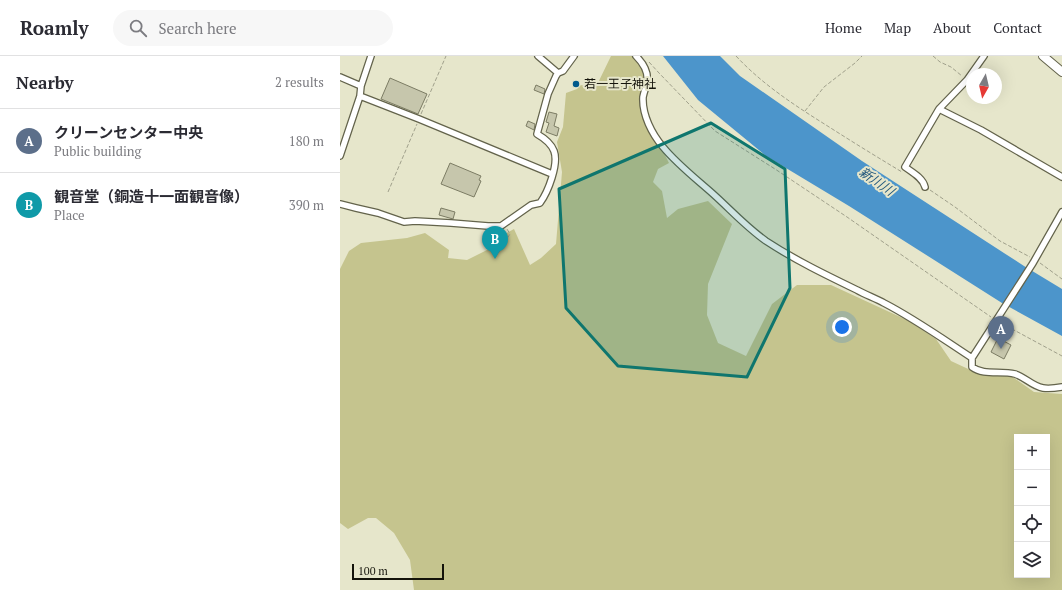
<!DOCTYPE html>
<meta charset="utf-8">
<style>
:root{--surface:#fff;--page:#f7f7f7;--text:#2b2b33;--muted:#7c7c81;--line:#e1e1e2;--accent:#015a8c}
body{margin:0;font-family:"PT Serif","Noto Sans JP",serif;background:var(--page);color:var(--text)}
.controls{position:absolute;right:12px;bottom:12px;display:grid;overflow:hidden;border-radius:0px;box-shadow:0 4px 16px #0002}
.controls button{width:36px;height:36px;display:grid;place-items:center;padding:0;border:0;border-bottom:1px solid var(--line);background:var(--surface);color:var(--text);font:20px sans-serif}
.compass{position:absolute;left:626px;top:12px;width:36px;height:36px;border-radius:50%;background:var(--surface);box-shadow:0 4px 16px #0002;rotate:188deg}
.scale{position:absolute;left:12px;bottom:10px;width:92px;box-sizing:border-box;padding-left:4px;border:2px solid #14130a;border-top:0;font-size:11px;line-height:14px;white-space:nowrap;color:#14130a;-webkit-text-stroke:3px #e6e6cb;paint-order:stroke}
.you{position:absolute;left:502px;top:271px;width:14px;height:14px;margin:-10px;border:3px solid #fff;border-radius:50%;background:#1a73e8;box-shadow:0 0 0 6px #1a73e833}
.badge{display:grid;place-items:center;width:26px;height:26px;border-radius:50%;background:var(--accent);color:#fff;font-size:13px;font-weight:700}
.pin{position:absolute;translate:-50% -33px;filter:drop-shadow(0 1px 2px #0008)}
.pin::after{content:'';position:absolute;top:21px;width:14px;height:12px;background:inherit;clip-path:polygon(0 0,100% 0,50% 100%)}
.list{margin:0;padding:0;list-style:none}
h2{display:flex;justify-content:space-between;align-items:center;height:52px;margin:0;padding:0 16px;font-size:17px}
h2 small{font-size:13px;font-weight:400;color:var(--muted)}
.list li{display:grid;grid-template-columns:26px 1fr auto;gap:12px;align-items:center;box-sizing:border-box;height:64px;padding:0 16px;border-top:1px solid var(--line)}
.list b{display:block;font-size:15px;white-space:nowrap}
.list p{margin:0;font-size:13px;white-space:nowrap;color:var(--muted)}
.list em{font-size:13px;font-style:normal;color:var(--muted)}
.icon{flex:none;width:22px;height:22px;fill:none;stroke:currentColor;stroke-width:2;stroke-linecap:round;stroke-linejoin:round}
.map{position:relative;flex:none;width:722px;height:534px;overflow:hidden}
header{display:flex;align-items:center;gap:24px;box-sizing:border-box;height:56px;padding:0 20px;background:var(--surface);border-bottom:1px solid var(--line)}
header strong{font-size:19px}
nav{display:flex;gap:22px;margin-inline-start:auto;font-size:14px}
.search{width:280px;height:36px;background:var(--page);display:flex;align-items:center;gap:10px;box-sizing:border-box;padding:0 14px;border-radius:22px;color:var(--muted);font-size:15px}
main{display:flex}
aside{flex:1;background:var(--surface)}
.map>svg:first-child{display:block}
</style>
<header>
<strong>Roamly</strong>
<div class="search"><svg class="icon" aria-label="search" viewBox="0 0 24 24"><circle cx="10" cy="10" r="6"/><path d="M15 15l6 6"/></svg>Search here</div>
<nav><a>Home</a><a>Map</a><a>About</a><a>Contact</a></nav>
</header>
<main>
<aside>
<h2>Nearby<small>2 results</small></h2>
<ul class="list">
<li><span class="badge" style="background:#5c6f8a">A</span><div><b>クリーンセンター中央</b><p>Public building</p></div><em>180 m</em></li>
<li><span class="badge" style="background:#0f9aa8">B</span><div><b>観音堂（銅造十一面観音像）</b><p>Place</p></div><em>390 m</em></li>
</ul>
</aside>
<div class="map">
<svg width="722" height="534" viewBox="0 0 722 534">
<rect width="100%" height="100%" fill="#e6e6cb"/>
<path fill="#c5c48e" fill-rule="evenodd" d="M271,0H294L303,8L306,24L305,60L329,107L318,113L313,126L322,135L327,162L338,153L368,145L392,168L368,228L367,259L378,287L406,300L432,248L457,229H491L569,265L596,283L611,305L639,318L670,319L694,336L722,338V534H74L70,504L54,477L36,462H28L8,473L0,467V213L9,195L21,187L67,182L85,177L109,194L108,202L127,204L155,190L165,178L174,173L190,209L201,202L216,188L222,116L217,86L223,71L226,37L237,33L239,29L250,30L255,33ZM677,381H707V519H677Z"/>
<path fill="#4c95cb" d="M323,0H380L400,20L522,105L684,210L722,233V280L662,247L509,150L426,100L358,44Z"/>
<path fill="#c6c6ac" stroke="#7c7c64" d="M50,22L87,38L78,58L41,43Z
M196,29L205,33L204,38L194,34Z
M209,56L217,58L214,70L219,72L217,80L206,76L209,67L206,66Z
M188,65L195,68L194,74L186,70Z
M110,107L141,120L139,124L141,125L134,141L101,128Z
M101,152L115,156L113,163L99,159Z
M658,282L671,289L664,303L651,296Z"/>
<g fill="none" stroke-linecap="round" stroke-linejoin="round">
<g stroke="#63634b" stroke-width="8">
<path id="street" d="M198,0L218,17
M296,0C303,7 309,16 307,27C306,31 304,36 303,41C302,59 312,78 323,91C337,108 355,122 372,137C390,153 406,171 426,185C455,204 486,219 517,234C526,239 535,242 544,247C575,263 603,283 632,302
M0,21L21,30
M20,40L79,63L212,118
M599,53L627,24L644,0
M0,100L20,40L21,30L31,0
M585,131C583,122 572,116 565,111L599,53L641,74L722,121
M0,148L16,152L38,157L64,166L75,165L111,167L148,170H161L191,149L200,147C208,136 219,108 214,95C211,87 204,82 197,78L208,38L216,20L218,17L223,15L234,0
M722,156L693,207L632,302V311C644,320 661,314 675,318C685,321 692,330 703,332C709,333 716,332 722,331"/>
</g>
<g stroke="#63634b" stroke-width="10">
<path id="secondary" d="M703,0L722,16"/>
</g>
<path stroke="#a0a08b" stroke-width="1" stroke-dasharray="4 2" stroke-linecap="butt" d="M396,0C422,28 454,49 486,69C511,85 537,101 562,116
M593,0L600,6L611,11L622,20
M309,6L319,17L375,75L435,113L507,161L651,261
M465,55L484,31L515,7L522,0
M81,58L106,0
M590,134L615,151L660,185L690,201
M48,136L77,68
M155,202L170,178L167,173
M700,207L722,223
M661,267L722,300"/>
<use href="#street" stroke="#fff" stroke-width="5.5"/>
<use href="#secondary" stroke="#fff" stroke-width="8"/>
</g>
<path fill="#0f766e" fill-opacity="0.2" stroke="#0f766e" stroke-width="3" stroke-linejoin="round" d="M371,67L445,113L450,232L407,321L278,310L226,252L219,133Z"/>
<circle fill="#015a8c" stroke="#e6e6cb" stroke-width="1.5" cx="236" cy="28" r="4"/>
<g text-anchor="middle" stroke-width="4" stroke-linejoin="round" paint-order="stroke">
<g font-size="12" fill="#14130a" stroke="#e6e6cb" text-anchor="start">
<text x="244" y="32">若一王子神社</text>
</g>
<g font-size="13" font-style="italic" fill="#21577c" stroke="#e6e6cb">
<text transform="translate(537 125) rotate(35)" y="5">新川川</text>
</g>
</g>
</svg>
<div class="controls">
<button>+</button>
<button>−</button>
<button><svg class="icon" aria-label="locate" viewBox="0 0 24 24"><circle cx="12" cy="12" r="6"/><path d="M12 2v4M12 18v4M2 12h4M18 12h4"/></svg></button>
<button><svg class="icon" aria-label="layers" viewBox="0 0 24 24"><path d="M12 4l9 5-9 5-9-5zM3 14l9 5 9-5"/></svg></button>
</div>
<svg class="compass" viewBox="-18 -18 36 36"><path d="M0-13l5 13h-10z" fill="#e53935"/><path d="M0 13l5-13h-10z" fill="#7c7c81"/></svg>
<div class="scale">100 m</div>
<div class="you"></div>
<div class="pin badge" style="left:661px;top:293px;background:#5c6f8a">A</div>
<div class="pin badge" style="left:155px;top:203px;background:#0f9aa8">B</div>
</div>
</main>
